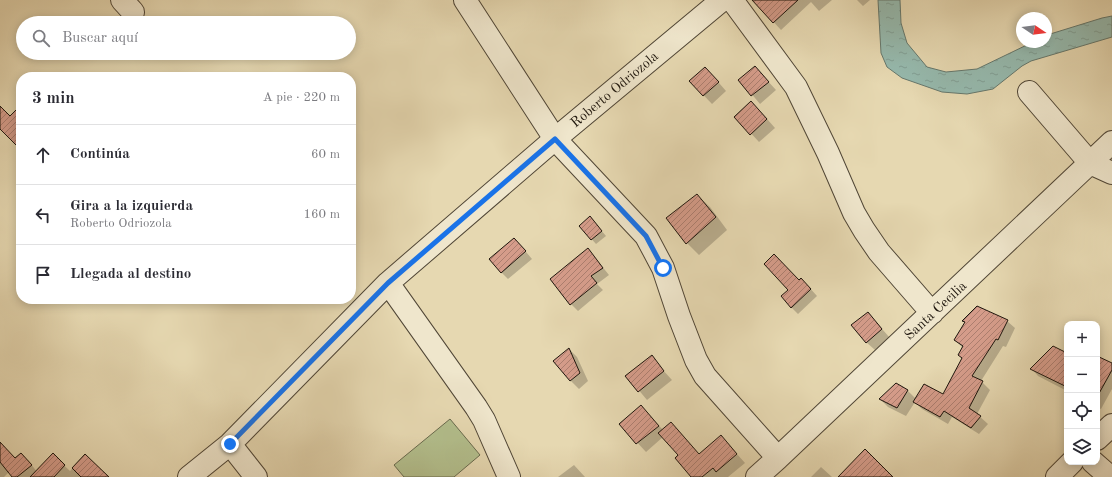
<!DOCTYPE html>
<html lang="es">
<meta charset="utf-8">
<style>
:root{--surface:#fff;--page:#f2f2f3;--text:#2b2b33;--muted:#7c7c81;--line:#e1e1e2}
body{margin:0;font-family:"Old Standard TT",serif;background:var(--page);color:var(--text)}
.controls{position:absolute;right:12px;bottom:12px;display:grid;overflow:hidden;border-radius:8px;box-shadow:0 2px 10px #0003}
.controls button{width:36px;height:36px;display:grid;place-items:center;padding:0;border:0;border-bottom:1px solid var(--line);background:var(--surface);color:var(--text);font:20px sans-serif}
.compass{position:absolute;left:1016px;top:12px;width:36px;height:36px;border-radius:50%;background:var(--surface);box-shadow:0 2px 10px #0003;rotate:103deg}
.stop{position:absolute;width:12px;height:12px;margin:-9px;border:3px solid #1a73e8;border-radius:50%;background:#fff}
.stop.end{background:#1a73e8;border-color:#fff;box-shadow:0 1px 4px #0008}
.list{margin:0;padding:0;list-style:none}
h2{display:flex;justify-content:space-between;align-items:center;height:52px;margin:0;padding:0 16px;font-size:17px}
h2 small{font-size:13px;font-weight:400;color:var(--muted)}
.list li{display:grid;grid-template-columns:26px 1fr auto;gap:12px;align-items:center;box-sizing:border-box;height:60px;padding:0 16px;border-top:1px solid var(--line)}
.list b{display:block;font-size:15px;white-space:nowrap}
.list p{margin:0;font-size:13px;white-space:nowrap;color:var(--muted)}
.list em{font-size:13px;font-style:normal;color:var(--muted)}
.icon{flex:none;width:22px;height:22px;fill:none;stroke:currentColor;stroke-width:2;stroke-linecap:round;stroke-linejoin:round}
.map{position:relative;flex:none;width:1112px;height:477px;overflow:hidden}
.search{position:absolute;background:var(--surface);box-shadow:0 2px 10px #0003;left:16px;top:16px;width:340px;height:44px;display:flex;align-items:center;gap:10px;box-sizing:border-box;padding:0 14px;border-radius:22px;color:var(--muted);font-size:15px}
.panel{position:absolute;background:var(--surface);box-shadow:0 2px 10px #0003;left:16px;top:72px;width:340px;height:232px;border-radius:16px}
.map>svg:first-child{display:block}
</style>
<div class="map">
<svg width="1112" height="477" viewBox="0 0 1112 477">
<defs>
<pattern id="water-ripples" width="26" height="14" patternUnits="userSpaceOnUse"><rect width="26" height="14" fill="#96b9ad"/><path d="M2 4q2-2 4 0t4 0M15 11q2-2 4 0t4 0" fill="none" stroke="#819e94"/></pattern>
<pattern id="building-hatch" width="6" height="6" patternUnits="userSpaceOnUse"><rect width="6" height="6" fill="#d59c8a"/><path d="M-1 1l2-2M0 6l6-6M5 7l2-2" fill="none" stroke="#ac7e6f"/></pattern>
</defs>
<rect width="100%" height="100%" fill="#e6d8b1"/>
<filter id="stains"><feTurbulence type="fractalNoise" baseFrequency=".005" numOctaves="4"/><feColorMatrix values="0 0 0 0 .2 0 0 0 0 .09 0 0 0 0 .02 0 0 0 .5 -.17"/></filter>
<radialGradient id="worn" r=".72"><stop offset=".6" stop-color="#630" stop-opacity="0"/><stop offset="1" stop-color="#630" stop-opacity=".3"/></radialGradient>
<path fill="#b3bf8d" stroke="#686a4d" d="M450,419L480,455L454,477H404L394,465Z"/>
<path fill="url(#water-ripples)" stroke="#66786d" d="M878,0H900L901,23L907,43L927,67L946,72L977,69L1033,42H1046V36L1047,35L1102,18L1112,16V37L1031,61L1022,66L993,89L967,94L942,92L902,78L887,67L881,53Z"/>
<path fill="#0003" d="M759,0H832L819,11L811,2L781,30L756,3Z
M857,0H870L863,6Z
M755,67L776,90L760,104L740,80Z
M713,76L726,91L712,104L690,81Z
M760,111L775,128L759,142L736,117Z
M697,195L710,207L727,230L699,255L687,243L668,218Z
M594,222L606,236L596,244L580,226Z
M521,246L532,259L508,279L501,272Z
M588,249L609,275L597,284L603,290L578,311L571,304Z
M799,282L808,286L817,296L798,314L791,307L789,290Z
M868,313L890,338L875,350L866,342Z
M963,321H1007L1015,328L1006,347L1003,346L981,381L990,390L977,414L988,424L979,434L952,417L948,424L922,409L915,402L906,416L888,407L880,399L896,384L908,391L916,399L943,396L962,359L959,355L962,347L955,340L965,323Z
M569,349L577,357L588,381L579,389L570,380Z
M1067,354V391L1038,376L1032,369Z
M651,357L672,380L647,400L627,376Z
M1097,357L1112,365V389L1101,409L1097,407Z
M641,406L663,430L679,431L699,454L721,436L745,463L728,477H692L679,455L663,437L646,452L620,424Z
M0,443L15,459L28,460L37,472L53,455L70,471L85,455L108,477H13L9,472L4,477H0Z
M574,465L585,477H558Z
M821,467L832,477H811Z"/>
<path fill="url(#building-hatch)" stroke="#1e160d" d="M752,0H798L773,23Z
M755,66L769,82L751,96L738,80Z
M705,67L719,82L703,96L689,81Z
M751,101L767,119L750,135L734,117Z
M21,105V150L0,129V106L10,116Z
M697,194L716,217L686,244L666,218Z
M590,216L602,231L591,240L579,226Z
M514,238L526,251L501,273L489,259Z
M588,248L603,268L591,276L597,283L570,305L550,279Z
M774,254L799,280L801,278L811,289L791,308L781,296L788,290L764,264Z
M977,306L1008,320L998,340L996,339L972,376L983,381L969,408L981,416L971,428L944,411L940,417L913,402L924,384L943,394L962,358L958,355L963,346L954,340L965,322L962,321Z
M868,312L882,329L866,343L851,325Z
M1053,346L1067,353V387L1030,369Z
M569,348L580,373L570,381L553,361Z
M652,355L664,371L638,392L625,376Z
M1097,356L1112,363V370L1097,397Z
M896,383L908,390L897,408L879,399Z
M641,405L659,426L636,444L619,424Z
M671,422L699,454L721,435L737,454L716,472L713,468L702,477H691L675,458L678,455L658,433Z
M0,442L15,458L21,453L32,465L17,477H12L0,462Z
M865,449L893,477H838Z
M53,453L65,465L54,477H30Z
M85,454L109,477H81L72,468Z"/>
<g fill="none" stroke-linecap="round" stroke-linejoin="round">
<g stroke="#504636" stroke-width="24">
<path id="minor" d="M122,0L133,12
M465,0L555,139L646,236L663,268L679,316L696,360L705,376L778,458
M732,0L796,87L828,153L854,213L864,230L879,252L932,313
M1029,92L1090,163L1112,173
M388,283L476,407L484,420L509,477
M1097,439L1112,425
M230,444L256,477
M1093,462L1110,477
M189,477L230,444L388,283L555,139L722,0
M757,477L778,458L1112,142
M1057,477L1072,462"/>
</g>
<use href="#minor" stroke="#efe6cc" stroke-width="22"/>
</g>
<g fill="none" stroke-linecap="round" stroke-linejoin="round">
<path stroke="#1a73e8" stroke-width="5" d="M230,444L388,283L555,139L646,236L663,268"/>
</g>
<g text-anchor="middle" stroke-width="3" stroke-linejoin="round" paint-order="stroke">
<g font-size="14" fill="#1e160d" stroke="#efe6cc">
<text transform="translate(614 89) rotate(-40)" y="5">Roberto Odriozola</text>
<text transform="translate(935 310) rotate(-43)" y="5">Santa Cecilia</text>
</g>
</g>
<rect width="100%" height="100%" filter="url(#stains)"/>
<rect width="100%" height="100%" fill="url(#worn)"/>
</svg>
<div class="controls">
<button>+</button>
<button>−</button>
<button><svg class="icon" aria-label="locate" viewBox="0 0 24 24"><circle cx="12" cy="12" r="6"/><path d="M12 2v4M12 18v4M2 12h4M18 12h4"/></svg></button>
<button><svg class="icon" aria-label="layers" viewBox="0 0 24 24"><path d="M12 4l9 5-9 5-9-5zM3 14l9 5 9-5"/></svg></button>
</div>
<svg class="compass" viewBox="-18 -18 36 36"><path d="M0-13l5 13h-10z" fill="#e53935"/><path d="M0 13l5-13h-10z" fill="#7c7c81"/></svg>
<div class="stop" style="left:663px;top:268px"></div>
<div class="stop end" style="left:230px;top:444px"></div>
<div class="search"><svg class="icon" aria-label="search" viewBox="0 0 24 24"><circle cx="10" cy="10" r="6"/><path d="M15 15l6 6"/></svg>Buscar aquí</div>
<section class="panel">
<h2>3 min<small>A pie · 220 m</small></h2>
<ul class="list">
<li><svg class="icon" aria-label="ahead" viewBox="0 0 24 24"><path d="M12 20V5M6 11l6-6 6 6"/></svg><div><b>Continúa</b></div><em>60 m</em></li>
<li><svg class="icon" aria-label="left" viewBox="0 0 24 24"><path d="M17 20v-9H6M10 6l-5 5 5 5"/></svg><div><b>Gira a la izquierda</b><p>Roberto Odriozola</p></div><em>160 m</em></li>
<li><svg class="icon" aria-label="arrive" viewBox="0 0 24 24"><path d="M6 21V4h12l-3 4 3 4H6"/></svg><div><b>Llegada al destino</b></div></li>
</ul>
</section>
</div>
